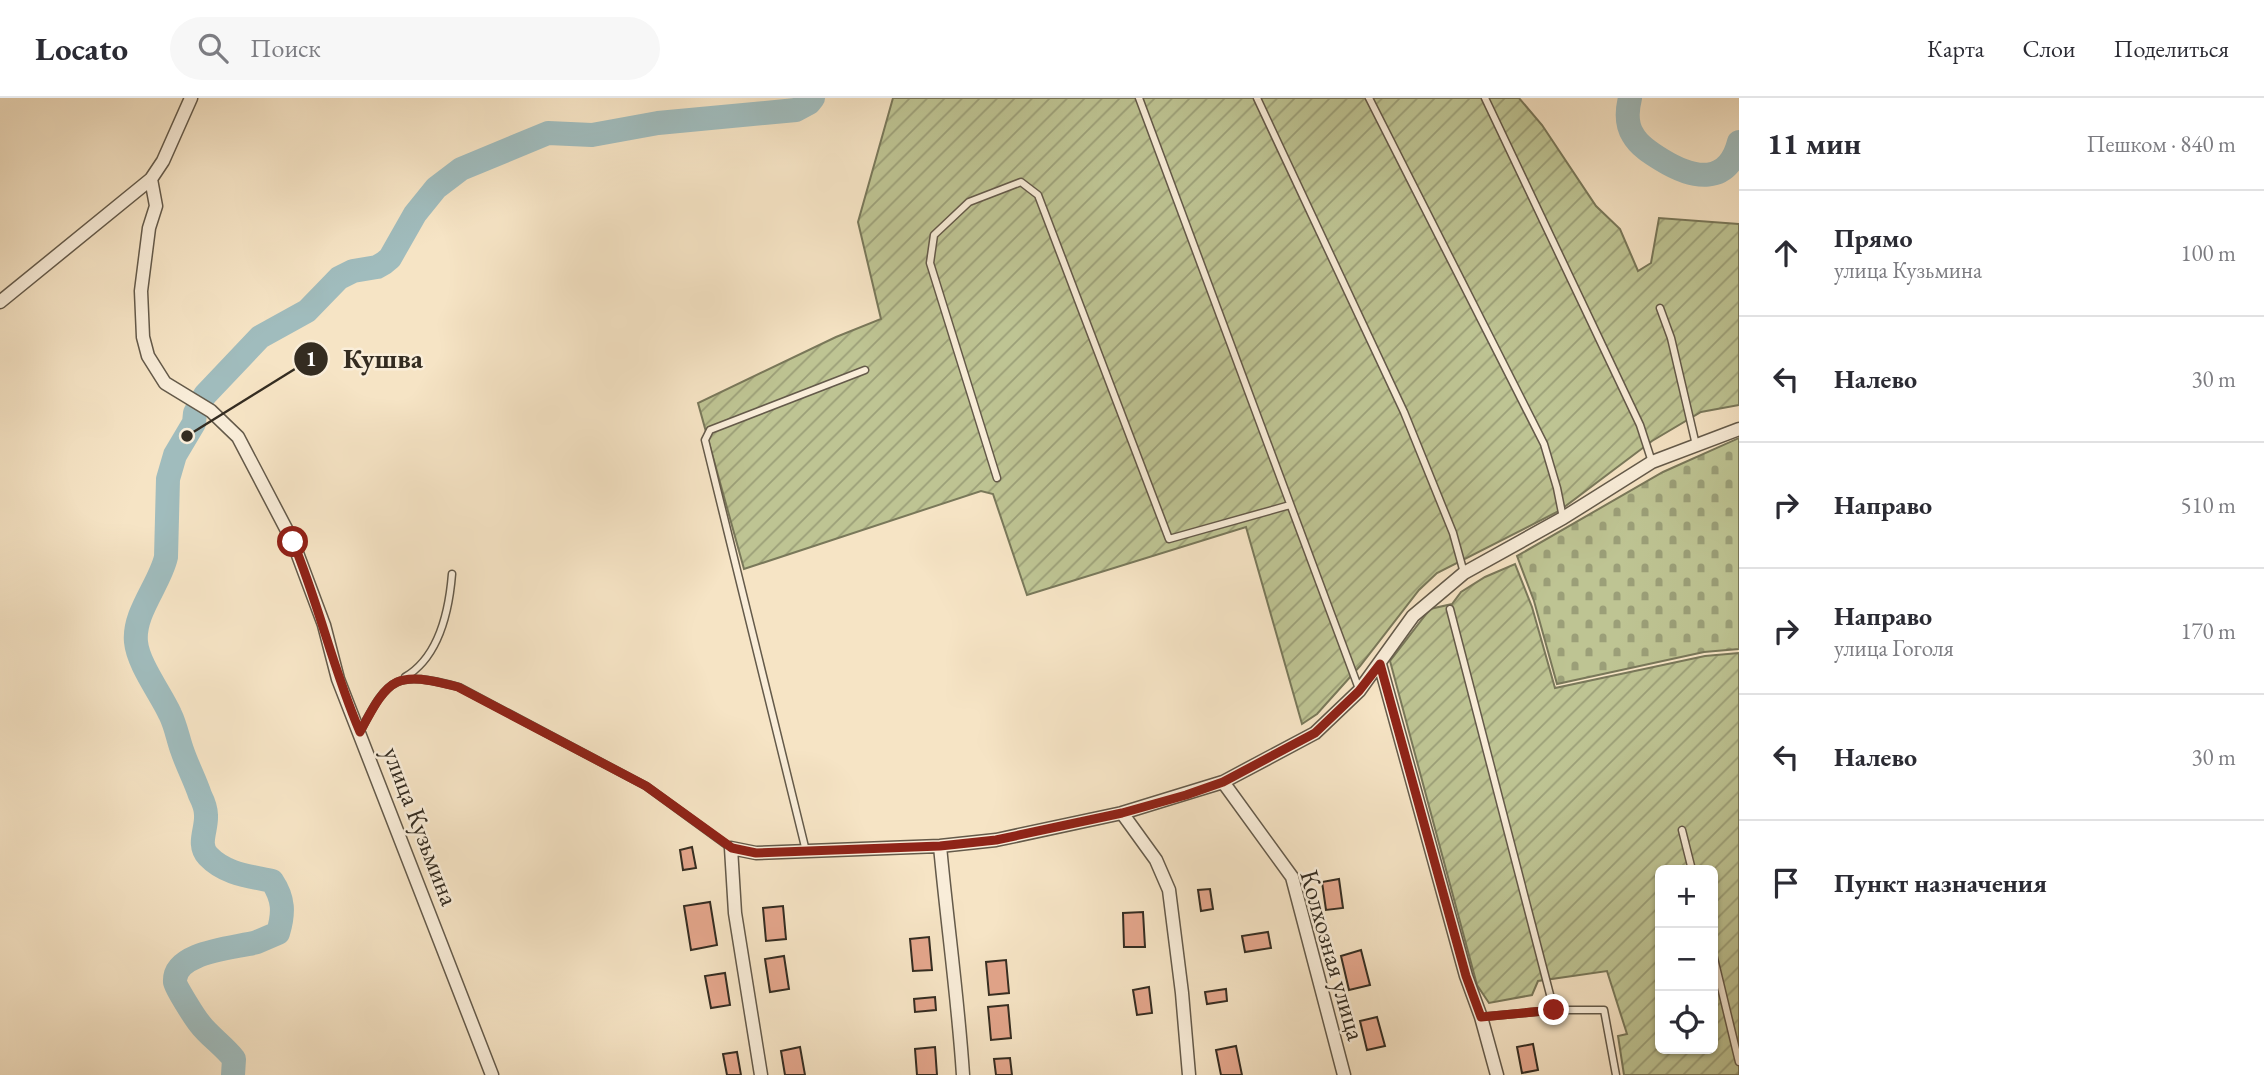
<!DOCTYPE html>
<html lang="ru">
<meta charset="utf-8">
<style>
:root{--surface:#fff;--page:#f7f7f7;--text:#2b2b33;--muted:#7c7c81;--line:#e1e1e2}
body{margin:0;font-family:"EB Garamond",serif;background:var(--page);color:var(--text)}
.controls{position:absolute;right:21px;bottom:21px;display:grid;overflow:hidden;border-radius:10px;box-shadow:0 2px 5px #0004}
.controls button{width:63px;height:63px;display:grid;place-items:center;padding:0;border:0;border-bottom:2px solid var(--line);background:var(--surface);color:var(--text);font:35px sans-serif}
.stop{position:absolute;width:21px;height:21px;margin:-16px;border:5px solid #8f2418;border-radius:50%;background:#fff}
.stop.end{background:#8f2418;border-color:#fff;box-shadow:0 2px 7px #0008}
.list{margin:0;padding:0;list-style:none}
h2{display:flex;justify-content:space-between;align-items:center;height:91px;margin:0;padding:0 28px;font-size:30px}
h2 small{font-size:23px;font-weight:400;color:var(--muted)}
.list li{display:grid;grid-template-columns:46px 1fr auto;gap:21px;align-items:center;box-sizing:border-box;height:126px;padding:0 28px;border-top:2px solid var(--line)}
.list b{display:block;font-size:26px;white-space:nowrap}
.list p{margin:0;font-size:23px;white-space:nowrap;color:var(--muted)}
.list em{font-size:23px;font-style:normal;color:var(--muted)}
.icon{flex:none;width:38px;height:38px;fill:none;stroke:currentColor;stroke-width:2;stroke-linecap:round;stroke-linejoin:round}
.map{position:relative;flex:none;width:1739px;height:977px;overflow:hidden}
header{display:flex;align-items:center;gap:42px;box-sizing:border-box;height:98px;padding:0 35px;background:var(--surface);border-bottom:2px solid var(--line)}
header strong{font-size:33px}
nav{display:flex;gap:38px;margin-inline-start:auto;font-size:24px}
.search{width:490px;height:63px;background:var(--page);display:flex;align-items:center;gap:18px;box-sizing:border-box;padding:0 24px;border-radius:38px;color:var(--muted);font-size:26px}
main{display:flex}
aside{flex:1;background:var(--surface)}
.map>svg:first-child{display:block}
</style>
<header>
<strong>Locato</strong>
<div class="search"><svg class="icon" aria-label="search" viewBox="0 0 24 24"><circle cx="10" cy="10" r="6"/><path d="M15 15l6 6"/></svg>Поиск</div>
<nav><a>Карта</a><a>Слои</a><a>Поделиться</a></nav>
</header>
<main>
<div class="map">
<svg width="1739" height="977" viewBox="0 0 1739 977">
<defs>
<pattern id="cemetery-stones" width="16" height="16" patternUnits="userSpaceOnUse" patternTransform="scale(1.75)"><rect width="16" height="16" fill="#bec493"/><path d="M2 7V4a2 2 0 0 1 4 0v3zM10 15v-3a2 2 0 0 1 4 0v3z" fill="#9b9f78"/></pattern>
<pattern id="garden-furrows" width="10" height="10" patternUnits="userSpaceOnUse" patternTransform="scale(1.75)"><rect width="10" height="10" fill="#bec493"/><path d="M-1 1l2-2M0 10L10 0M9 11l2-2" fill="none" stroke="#9b9f78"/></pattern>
</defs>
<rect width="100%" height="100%" fill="#f6e4c5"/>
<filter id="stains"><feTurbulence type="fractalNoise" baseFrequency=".00286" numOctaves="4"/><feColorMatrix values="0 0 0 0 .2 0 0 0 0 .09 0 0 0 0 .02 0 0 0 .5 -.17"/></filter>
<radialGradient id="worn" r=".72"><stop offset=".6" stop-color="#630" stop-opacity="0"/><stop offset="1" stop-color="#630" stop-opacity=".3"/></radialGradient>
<path fill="url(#cemetery-stones)" stroke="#79785a" stroke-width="2" d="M1739,340V551L1704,554L1557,586L1534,503L1517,458L1663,374Z"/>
<path fill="url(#garden-furrows)" stroke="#79785a" stroke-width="2" fill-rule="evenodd" d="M893,0H1519L1542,27L1596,108L1620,131L1638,173L1651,165L1659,120L1739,126V307L1701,314L1652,343L1559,413L1437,475L1419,492L1360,568L1317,616L1302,626L1246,429L1027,497L993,396L981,393L744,471L698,305L836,239L881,221L858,124Z
M1515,466L1532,509L1555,590L1705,558L1739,555V977H1624L1618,938L1627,936L1607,873L1538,883L1532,897L1489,905L1477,887L1390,563L1430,511L1452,506L1461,494L1485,479ZM1660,772H1713V951H1660Z"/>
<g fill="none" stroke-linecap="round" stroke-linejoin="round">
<path stroke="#a0bcbd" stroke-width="24" d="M1630,0C1627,12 1626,26 1633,37C1639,48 1652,56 1662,62C1693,81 1728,88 1739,44
M233,977L234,961C224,948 209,938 200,926C195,920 176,890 175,884C173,853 237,850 257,844C264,841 271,838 278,835C284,815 284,801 272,783C249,778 225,776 208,758C197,746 207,732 206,717C206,711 203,703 200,697C195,682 187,667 182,652C178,641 176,628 170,616C161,596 138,566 136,544C133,515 160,486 166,459L168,381L175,357L194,325L195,315L205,297L260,239L307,213L339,180L353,173L377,169L384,165L390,160L415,116L436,90L461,71L548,35L592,37L658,25L796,12L809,5L813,0"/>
</g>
<path fill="#e4a68c" stroke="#342c21" stroke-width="2" d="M692,749L696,770L683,772L680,752Z
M1339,781L1343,810L1326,812L1322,784Z
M1210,791L1213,811L1201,813L1198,792Z
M710,804L717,847L691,852L684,808Z
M783,808L786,841L766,843L763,810Z
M1143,814L1145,849H1124L1123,815Z
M1268,834L1271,850L1245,854L1242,838Z
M929,839L932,872L913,873L910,841Z
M1361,852L1370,887L1349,892L1341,858Z
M784,858L789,891L770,894L765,861Z
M1006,862L1009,895L989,897L986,864Z
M725,875L730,907L711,910L705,878Z
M1149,889L1152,915L1137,917L1133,892Z
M1226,891L1227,903L1207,906L1205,894Z
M935,899L936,912L915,914L914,901Z
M1008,907L1011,940L991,942L988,909Z
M1377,919L1385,948L1367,952L1360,923Z
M1533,946L1538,972L1522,975L1517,949Z
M1236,948L1242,977H1221L1216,952Z
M800,949L805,977H785L781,953Z
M935,949L937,977H917L915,951Z
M737,954L741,977H727L723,956Z
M1010,960L1012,977H996L994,961Z"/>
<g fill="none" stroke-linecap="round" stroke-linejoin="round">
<g stroke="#645a4a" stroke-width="9">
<path id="service" d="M1139,0L1359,591
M1257,0L1404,314L1453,435L1464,475
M1369,0L1544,346L1557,390L1563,420
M1485,0L1640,327L1652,364
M1660,210L1671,240L1696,347
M997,380L930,165L934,137L969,104L1021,84L1038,97L1169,441L1290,407
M1450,511L1554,912
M405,579C439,559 449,513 452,476
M360,634C389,577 397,573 459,589L646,688L731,750
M1682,732L1692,772
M806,753L705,342L710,332L865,272
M1713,856L1739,964
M1481,919L1554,912H1604L1616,977"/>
</g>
<g stroke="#645a4a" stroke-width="15">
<path id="minor" d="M151,81L156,108L149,130L141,193L143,239L148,258L165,285L211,313L238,339L293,444L324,527L338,581L492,977
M0,204L151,81L163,63L191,0
M1380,566L1466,878L1481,919L1497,977
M1223,684L1292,779L1344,977
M1122,715L1156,762L1169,792L1182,895L1189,977
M940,748C947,824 958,900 963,977
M761,977L735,815L731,750L756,755L940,748L996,742L1122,715L1223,684L1315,635L1359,593L1413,518L1464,475L1563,420L1652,364L1739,331"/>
</g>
<use href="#service" stroke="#f9edd9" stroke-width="6"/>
<use href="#minor" stroke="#f9edd9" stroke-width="12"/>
</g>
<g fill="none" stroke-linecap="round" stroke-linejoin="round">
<path stroke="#8f2418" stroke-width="9" d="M293,444C319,506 333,572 360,634C390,577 396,573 458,589L646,688L732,750L756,755L940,748L996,742L1122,715L1186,697L1223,684L1315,635L1359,593L1380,566L1466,878L1481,919L1554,912"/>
</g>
<g text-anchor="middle" stroke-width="5" stroke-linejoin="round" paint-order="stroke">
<g font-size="26" fill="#342c21" stroke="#f9edd9">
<text transform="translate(421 728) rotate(69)" y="9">улица Кузьмина</text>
<text transform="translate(1333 857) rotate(74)" y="9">Колхозная улица</text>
</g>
</g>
<path fill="none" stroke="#342c21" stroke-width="2.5" d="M187 338L311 261"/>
<g fill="#342c21" stroke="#f9edd9" stroke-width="2.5">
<circle cx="187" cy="338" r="7"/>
<circle cx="311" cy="261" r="18"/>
</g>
<g font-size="21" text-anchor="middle" font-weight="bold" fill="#fff">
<text x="311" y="268">1</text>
</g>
<g font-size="28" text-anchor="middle" font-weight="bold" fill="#342c21" stroke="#f9edd9" stroke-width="5" stroke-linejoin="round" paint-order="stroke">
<text x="383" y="270">Кушва</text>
</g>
<rect width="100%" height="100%" filter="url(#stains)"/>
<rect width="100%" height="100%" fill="url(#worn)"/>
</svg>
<div class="controls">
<button>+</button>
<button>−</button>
<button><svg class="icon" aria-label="locate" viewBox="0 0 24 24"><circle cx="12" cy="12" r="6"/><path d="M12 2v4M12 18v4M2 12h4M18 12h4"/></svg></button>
</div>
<div class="stop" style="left:293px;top:444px"></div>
<div class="stop end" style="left:1554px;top:912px"></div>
</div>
<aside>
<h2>11 мин<small>Пешком · 840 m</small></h2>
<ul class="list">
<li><svg class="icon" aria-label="ahead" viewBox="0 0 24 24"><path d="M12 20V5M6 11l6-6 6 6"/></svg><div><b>Прямо</b><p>улица Кузьмина</p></div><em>100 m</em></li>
<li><svg class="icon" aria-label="left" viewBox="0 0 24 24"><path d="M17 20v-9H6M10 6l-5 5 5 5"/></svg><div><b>Налево</b></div><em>30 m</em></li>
<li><svg class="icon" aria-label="right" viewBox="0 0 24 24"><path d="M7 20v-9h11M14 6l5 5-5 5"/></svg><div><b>Направо</b></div><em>510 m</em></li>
<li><svg class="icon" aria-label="right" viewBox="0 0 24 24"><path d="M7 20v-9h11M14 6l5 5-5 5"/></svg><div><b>Направо</b><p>улица Гоголя</p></div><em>170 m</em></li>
<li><svg class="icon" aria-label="left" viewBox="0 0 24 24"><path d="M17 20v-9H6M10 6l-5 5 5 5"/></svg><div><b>Налево</b></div><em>30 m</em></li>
<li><svg class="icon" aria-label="arrive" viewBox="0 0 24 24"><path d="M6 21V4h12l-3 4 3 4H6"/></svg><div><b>Пункт назначения</b></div></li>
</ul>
</aside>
</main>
